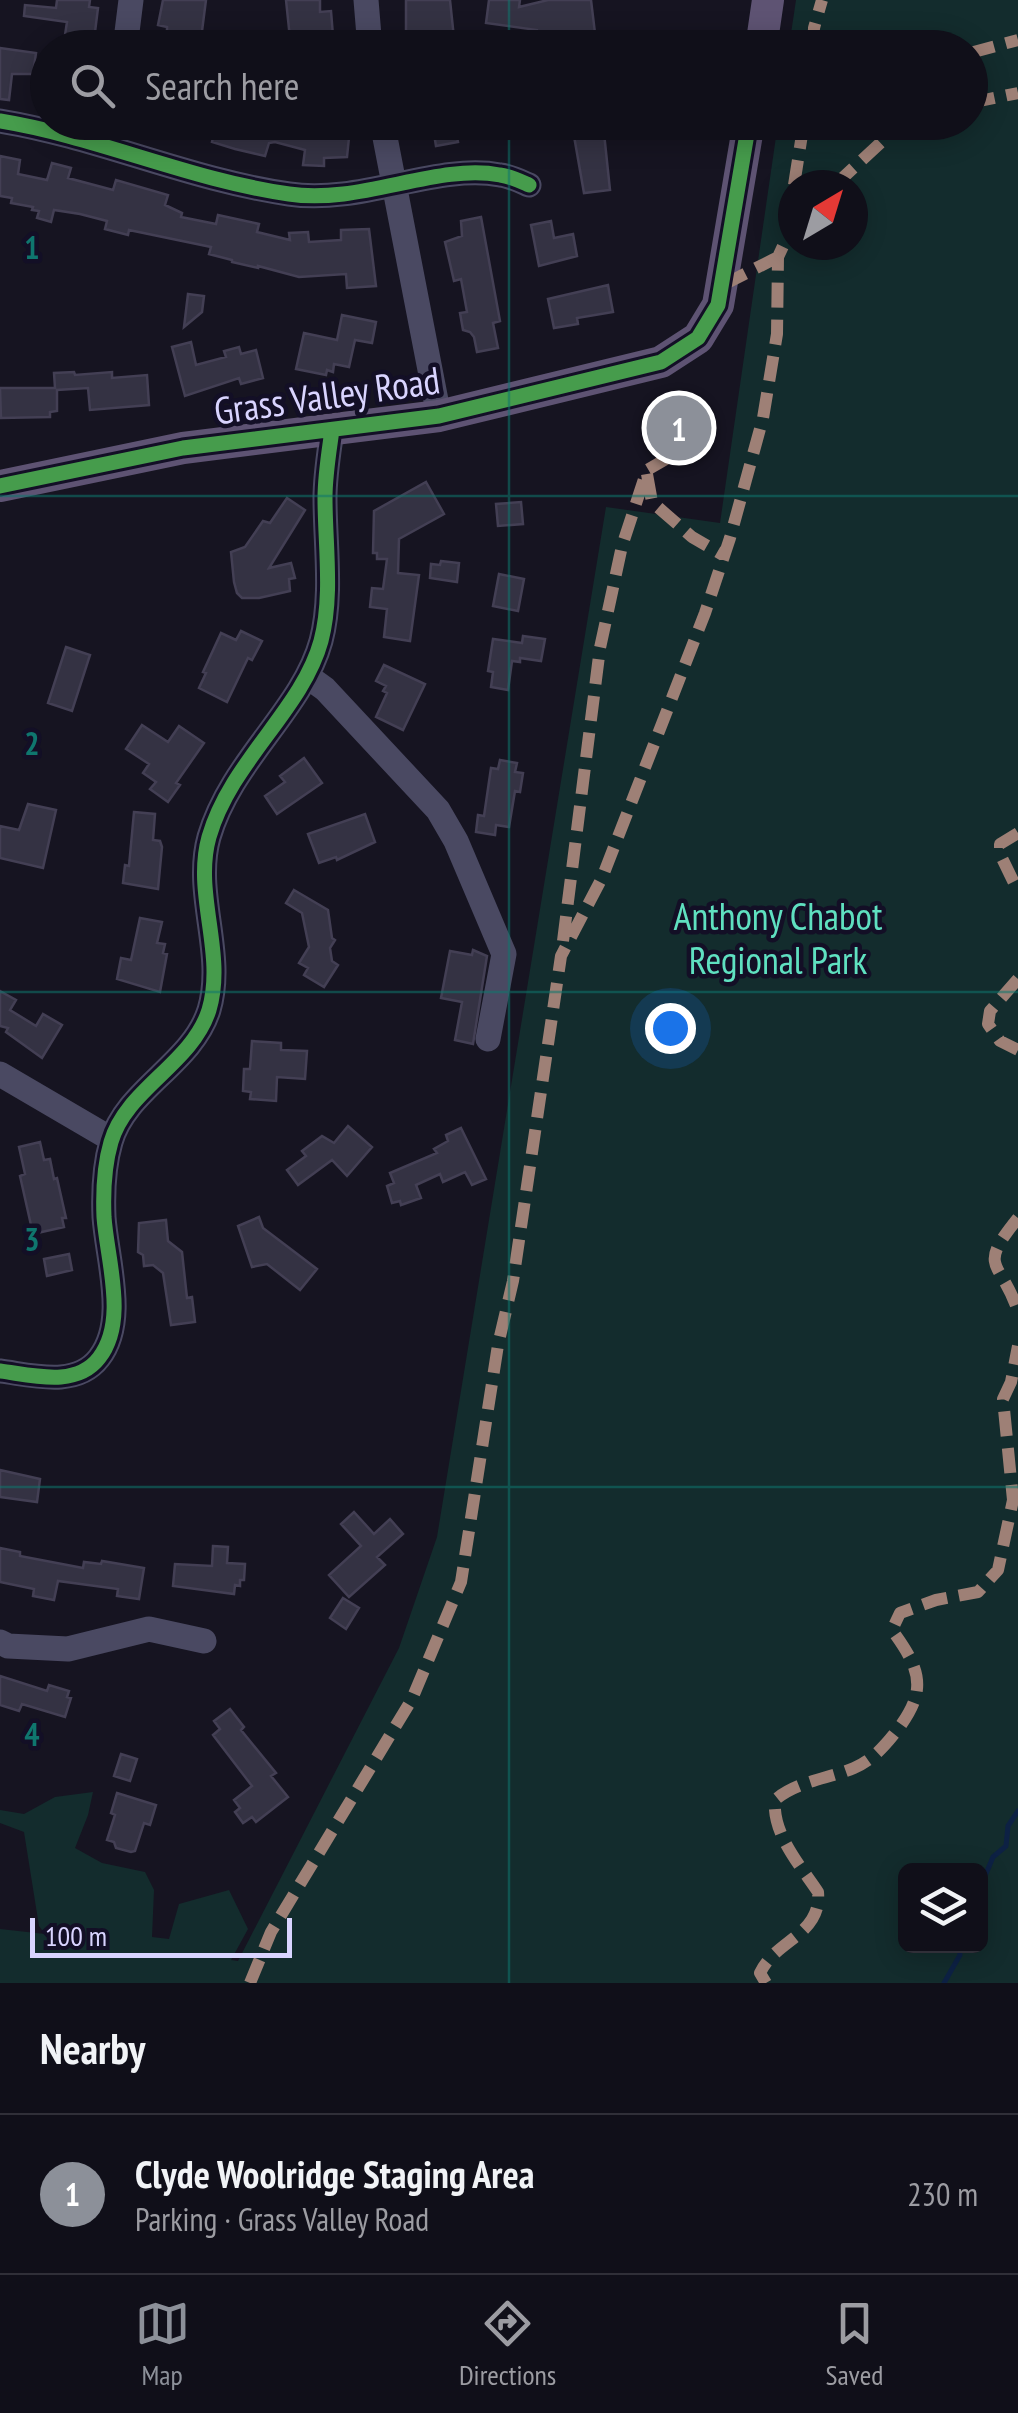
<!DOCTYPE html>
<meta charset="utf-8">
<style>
:root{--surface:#100f19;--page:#1e1d26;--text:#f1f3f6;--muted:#9c9ca2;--line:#302f38;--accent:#8c9099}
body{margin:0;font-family:"PT Sans Narrow",sans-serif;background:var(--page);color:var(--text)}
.controls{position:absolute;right:30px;bottom:30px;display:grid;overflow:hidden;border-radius:15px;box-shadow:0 5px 25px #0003}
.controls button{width:90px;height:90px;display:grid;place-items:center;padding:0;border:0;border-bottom:2px solid var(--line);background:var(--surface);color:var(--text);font:50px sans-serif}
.compass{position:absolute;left:778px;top:170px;width:90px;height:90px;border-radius:50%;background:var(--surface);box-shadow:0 5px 25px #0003;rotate:38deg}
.scale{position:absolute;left:30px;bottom:25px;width:262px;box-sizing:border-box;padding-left:10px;border:5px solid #d9d4ff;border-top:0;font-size:28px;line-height:35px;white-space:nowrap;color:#d9d4ff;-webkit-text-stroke:8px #130f26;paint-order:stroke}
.you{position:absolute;left:670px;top:1028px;width:35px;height:35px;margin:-25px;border:8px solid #fff;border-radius:50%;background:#1a73e8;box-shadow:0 0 0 15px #1a73e833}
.badge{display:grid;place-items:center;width:65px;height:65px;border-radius:50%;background:var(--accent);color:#fff;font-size:32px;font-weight:700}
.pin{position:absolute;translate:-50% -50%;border:5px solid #fff;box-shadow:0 2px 10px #0006}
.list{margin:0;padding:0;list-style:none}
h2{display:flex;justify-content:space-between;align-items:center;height:130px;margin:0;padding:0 40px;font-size:42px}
h2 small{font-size:32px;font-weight:400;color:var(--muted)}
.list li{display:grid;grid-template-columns:65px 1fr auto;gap:30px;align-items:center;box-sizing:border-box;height:160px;padding:0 40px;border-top:2px solid var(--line)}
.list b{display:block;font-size:38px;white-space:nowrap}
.list p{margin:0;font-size:32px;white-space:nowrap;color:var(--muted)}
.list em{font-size:32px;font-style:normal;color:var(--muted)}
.icon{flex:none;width:55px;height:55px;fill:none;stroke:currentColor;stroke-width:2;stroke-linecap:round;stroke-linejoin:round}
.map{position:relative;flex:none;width:1018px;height:1983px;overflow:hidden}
.search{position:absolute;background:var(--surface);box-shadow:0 5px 25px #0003;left:30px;right:30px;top:30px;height:110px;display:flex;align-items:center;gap:25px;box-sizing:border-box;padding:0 35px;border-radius:55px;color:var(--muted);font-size:38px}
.sheet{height:290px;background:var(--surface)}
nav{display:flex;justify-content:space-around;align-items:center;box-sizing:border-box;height:140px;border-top:2px solid var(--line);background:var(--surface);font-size:28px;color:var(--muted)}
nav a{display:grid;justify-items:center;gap:5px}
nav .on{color:var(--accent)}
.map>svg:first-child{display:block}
</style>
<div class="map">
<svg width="1018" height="1983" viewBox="0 0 1018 1983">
<rect width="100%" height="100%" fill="#161421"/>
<path fill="#132c2d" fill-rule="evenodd" d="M796,0H1018V1983H0V1929L45,1934L39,1926L24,1832L0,1823V1810L24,1814L55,1797L93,1792L88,1815L75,1848L102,1863L145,1872L154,1890L152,1937L169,1939L179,1904L229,1890L248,1929L231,1960L238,1961L399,1648L437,1537L606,507L720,523L778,123L970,122V48L789,47ZM793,185H853V245H793ZM906,1870H980V1946H906Z"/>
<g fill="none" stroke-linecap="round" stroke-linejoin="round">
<path stroke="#0d2144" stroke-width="5" d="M980,1888L993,1857L1006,1846L1008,1826L1018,1811
M944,1983L960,1955L959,1946"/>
</g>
<path fill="#343243" stroke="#433f54" stroke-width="2.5" d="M57,0H90L89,7L98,8L93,48H63L67,22L24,16L25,5L56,8Z
M163,0H206L201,39H197L196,48H167V27L158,25Z
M286,0H320V12L331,11L334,48H291Z
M406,0H450L454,38L437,37L439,48H406Z
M489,0H520L519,7L548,0H591L595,33L540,45L537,30L486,23Z
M0,48L36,53L33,74H12L9,100L0,99Z
M217,122H285L306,129L307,122L335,123L334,127L350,128L347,157L324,158V166L303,165L305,150L275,142L269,143L265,156L235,149L212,142Z
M432,122H454L458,142L436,146Z
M604,133L610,190L584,193L574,136Z
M0,156L20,160L18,174L47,180L52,163L71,168L68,178L113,190L116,180L168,195L165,205L182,213L181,217L216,224L218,215L259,224L257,232L290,240L289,233L308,232L309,242L341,240V230L369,229L376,286L347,288L346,274L299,277L258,266V268L232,262V260L209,254L211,247L129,230L128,235L105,229L107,221L80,214L54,210L51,222L37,218L39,211L32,210L33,207L11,203L12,198L0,196Z
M481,217L500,321L493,323L498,348L477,352L474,337L470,332L463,330L460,313L467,312L461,279L454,281L445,242L462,236L461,221Z
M551,221L554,238L573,234L577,256L539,266L531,225Z
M608,285L613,312L577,318L578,324L554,328L548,299Z
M188,294L204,296L202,312L184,327Z
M342,315L376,322L372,343L355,340L349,367L334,364L333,372L327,370L326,375L296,369L304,333L337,340Z
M191,342L196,365L226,357L224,351L239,347L241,354L256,350L263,378L241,384L239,378L185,396L172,347Z
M74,372L75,375L112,372V378L147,375L149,405L90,410L88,388L57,390V411L50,412V417L1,418L0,388H55L54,373Z
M426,482L444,514L399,539L398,573L419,575L410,641L384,637L387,609L370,607L372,588L383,589L387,559H377V553H373L374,511Z
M287,498L305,510L269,568L291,563L295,578L289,579L290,591L259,598H242L237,593L234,582L231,552L245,547L263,521L270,523Z
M521,502L523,524L498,526L496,504Z
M441,561L459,563L457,582L430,578L431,564L440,565Z
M499,574L524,579L518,611L493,606Z
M241,631L262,641L252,660L248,658L227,702L199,688L206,673L203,672L221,633L236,640Z
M523,636L545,639L541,661L520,658V662L512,661L508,690L491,687L493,672L488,671L493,639L522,643Z
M66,647L90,655L72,711L48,703Z
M384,665L425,684L403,730L376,717L387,693L383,691L386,686L376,681Z
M142,725L168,742L179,726L204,743L176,783L180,785L168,802L150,789L156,782L143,773L149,764L126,749Z
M304,758L322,783L277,814L265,796L285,782L280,776Z
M500,760L517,763L515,772L523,773L520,792L515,791L509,827L496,825L495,835L476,832L478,815L484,816L491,768L498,769Z
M28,804L56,810L43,868L0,858V826L19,830Z
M134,812L155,814L153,840L160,841L162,847L158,889L123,883L125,865L129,866Z
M365,814L375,842L337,860L336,857L319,863L308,834Z
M294,890L328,910L332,938L335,940L330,948L332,961L338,965L324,987L304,975L308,968L299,963L309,947L302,913L286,903Z
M140,918L162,922L157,943L165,944L163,953L167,954L160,992L117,979L121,958L131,960Z
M473,950L487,956L473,1044L455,1040L462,1002L441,998L450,951L472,955Z
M0,991L16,1000L10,1010L36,1026L43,1014L62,1025L42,1058L6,1032L8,1028L0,1026Z
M252,1041L281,1043V1050L307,1051L305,1079L277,1077L276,1101L250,1099L251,1092L243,1091L244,1069H250Z
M348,1126L372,1147L347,1176L332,1160L298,1185L287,1170L306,1156L302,1151L322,1136L334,1143Z
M461,1128L486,1179L472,1185L465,1172L443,1182L440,1174L416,1185L421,1198L401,1205L400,1201L392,1203L387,1186L394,1183L390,1173L437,1153L434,1149L448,1141L446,1135Z
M40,1142L44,1160L50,1159L54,1179L57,1178L66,1218H62L64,1227L33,1234L20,1176L25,1174L19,1147Z
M259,1217L263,1228L317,1269L300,1290L267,1264L252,1267L238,1226Z
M166,1220L168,1241L182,1252L187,1298L192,1297L195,1322L171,1325L163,1273L153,1265L144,1266L143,1255L138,1252L139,1223Z
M69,1254L72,1270L47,1276L44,1259Z
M0,1470L40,1479L37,1502L0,1497Z
M354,1512L374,1534L390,1519L403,1534L377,1557L385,1565L349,1597L329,1575L361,1546L341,1524Z
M213,1546L228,1547L227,1563L245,1564L244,1580H240V1586L235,1585L234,1594L173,1586L175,1564L212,1566Z
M0,1548L20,1552V1556L83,1568L84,1562L101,1564L102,1561L144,1568L139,1599L117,1596L118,1589L58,1581L54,1600L33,1596L34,1589L0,1582Z
M343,1598L359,1608L346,1629L330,1618Z
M0,1676L47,1691L49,1685L69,1691L67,1697L71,1698L65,1717L22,1704L19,1711L0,1705Z
M230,1709L244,1727L241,1730L276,1773L271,1776L288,1797L256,1822L252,1817L243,1823L235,1812L240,1808L234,1800L252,1786L213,1735L220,1729L214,1721Z
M121,1754L137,1759L130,1781L114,1776Z
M117,1793L156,1805L150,1825L144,1823L135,1851L131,1852L116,1848L114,1842L107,1840L115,1815L111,1813Z"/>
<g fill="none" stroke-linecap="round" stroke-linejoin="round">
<path stroke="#4a4962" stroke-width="25" d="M366,0L370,48
M125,48L131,0
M0,121C98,137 190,180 289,194C360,205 437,163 500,175C510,176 520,181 529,185
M382,122L439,416
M307,676L325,689L438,810L456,841L504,954L488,1039
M0,1074L111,1139
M0,1371C32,1375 76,1388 99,1358C128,1321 107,1260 104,1217C103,1193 104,1166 111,1142C126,1089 192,1064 209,1010C226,953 193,894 209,837C231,761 302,710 321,641C333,596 325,544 325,498C325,475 329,452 332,430
M0,1642L8,1646L68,1649L149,1629L204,1641"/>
<path stroke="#5e5373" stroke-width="32" d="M761,48L768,0
M0,486L183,448L439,416L661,362L698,338L718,305L749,122"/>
<path stroke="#9e8076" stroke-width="12" stroke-dasharray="25 12" stroke-linecap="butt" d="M813,48L814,28L822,0
M970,53L1018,40
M970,103L1018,93
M794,185L804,122
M835,185L890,134L914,122
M723,285L778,257
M647,474L652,502L692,537L723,555
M1018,833L1000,844V854L1018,891
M563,941L600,648L622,546L647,470L673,455
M1018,979L990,1011L988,1024L1000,1041L1018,1050
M1018,1218C976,1270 1000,1258 1018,1311
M250,1983L271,1932L412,1699L461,1582L498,1345L513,1281L561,956L602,878L705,613L730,538L763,418L777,334L778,257L791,229L793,189
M766,1983L760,1973C775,1940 822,1935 818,1892C800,1865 772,1834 775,1800C797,1781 828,1779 854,1768C872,1760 883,1748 895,1733C928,1691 922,1671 892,1630L900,1613L936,1600L978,1592L998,1570L1013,1500L1003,1399L1011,1382L1018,1346"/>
<g stroke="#130f26" stroke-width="21">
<path id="cycleway" d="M0,121C98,137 190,180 289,194C360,205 437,163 500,175C510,176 520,181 529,185
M0,486L183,448L439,416L661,362L698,338L718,305L749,122
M0,1371C32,1375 76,1388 99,1358C128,1321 107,1260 104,1217C103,1193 104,1166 111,1142C126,1089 192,1064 209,1010C226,953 193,894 209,837C231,761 302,710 321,641C333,596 325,544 325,498C325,475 329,452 332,430"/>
</g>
<use href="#cycleway" stroke="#469c4c" stroke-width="15"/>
</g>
<path fill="none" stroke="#0f766e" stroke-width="2.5" stroke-opacity="0.55" d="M509,0V48M509,122V1983M0,496H1018M0,992H1018M0,1487H1018"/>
<g text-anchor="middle" stroke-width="9" stroke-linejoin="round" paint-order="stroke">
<g font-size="38" fill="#d9d4ff" stroke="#130f26">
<text transform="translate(327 396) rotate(-8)" y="13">Grass Valley Road</text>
</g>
<g font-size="38" fill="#5fe0c0" stroke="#130f26">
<text x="778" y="930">Anthony Chabot<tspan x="778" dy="44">Regional Park</tspan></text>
</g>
</g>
<g font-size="32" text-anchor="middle" font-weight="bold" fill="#0f766e" stroke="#130f26" stroke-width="9" stroke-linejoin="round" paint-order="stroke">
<text x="32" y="259">1</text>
<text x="32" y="755">2</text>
<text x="32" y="1251">3</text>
<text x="32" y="1746">4</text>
</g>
</svg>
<div class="controls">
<button><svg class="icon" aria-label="layers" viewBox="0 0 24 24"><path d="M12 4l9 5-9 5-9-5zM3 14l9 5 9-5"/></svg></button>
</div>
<svg class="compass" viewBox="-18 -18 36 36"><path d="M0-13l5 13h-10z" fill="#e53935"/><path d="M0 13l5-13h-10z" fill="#9c9ca2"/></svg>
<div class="scale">100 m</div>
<div class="you"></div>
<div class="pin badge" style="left:679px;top:428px">1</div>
<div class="search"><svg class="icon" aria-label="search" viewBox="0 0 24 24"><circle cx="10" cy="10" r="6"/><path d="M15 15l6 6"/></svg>Search here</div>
</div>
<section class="sheet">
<h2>Nearby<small></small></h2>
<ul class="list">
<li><span class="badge">1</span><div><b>Clyde Woolridge Staging Area</b><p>Parking · Grass Valley Road</p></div><em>230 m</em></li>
</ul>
</section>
<nav>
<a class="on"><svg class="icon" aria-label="map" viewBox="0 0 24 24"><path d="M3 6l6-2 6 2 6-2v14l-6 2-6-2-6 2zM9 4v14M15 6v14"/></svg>Map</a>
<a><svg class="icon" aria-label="directions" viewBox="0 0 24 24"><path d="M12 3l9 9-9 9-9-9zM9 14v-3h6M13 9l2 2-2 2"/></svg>Directions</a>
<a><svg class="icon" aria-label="saved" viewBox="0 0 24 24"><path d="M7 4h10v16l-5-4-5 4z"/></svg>Saved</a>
</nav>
